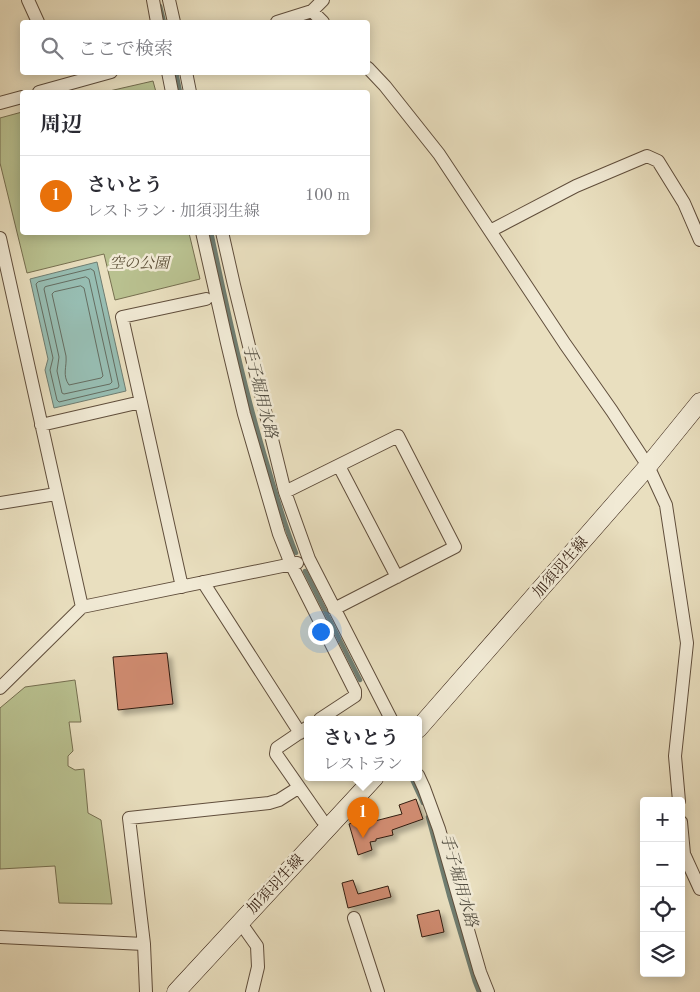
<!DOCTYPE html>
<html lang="ja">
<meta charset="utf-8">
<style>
:root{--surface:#fff;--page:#f7f7f7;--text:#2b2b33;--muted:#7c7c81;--line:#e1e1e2;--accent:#8f2418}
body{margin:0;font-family:"Old Standard TT","Noto Serif JP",serif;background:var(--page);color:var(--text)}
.controls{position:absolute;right:15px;bottom:15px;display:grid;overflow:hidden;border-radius:5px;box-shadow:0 2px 12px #0003}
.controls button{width:45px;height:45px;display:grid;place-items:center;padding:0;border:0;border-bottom:1px solid var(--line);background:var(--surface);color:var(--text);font:25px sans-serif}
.you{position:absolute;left:320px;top:631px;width:18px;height:18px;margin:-12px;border:4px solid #fff;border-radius:50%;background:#1a73e8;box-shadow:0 0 0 8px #1a73e833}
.badge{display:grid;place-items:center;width:32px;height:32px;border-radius:50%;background:var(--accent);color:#fff;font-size:16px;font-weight:700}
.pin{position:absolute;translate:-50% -41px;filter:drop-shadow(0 1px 2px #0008)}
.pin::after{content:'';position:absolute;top:26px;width:18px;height:15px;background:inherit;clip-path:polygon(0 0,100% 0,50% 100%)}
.popup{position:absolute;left:304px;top:716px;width:118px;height:65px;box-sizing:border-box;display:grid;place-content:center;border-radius:5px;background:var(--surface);filter:drop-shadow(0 1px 4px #0005);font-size:16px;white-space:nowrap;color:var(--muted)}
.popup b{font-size:19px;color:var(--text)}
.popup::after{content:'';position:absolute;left:50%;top:100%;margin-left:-10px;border:10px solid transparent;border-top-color:var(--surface)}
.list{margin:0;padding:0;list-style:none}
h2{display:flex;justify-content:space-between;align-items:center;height:65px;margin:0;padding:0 20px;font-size:21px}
h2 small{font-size:16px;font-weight:400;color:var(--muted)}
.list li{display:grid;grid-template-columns:32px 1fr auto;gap:15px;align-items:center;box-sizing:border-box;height:80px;padding:0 20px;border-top:1px solid var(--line)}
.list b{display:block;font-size:19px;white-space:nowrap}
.list p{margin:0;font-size:16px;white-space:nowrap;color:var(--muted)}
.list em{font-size:16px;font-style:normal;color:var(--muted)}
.icon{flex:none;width:28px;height:28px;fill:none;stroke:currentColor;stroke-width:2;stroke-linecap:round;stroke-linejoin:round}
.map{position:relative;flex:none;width:700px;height:992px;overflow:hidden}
.search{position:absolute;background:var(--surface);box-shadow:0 2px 12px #0003;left:20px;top:20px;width:350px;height:55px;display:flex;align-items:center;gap:12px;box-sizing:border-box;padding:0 18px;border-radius:5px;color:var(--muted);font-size:19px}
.panel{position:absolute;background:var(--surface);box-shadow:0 2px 12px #0003;left:20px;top:90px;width:350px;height:145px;border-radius:5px}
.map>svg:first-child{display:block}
</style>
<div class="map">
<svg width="700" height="992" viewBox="0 0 700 992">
<defs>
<filter id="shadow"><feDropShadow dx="4.5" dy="4.5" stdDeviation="2.5" flood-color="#0004"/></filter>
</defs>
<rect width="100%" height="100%" fill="#e9dfbf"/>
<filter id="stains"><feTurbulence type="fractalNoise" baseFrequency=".004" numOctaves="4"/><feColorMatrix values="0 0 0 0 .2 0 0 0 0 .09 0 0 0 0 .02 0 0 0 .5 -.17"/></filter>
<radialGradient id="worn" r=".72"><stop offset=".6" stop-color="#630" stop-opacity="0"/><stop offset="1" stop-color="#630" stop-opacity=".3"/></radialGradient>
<path fill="#b9c190" stroke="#766f50" d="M153,81L156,92H105Z
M22,112V232L189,233L200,279L115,300L104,254L27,273L0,163V118Z
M75,680L81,722H69L73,751L68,756V766L75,770L84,769L88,813L101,820L112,904L59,903L55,866L0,869V708L25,687Z"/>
<path fill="#97bdb2" stroke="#6f7d71" d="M97,262L126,391L54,408L45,370L48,359L30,279Z"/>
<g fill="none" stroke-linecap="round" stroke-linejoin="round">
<path stroke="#656d61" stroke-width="1" d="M91,269L94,271L119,386L118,388L59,402L57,400L50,370L53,358L36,284L38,282Z
M86,277L89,279L112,382L110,384L64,394L62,393L57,371L59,357L44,289L45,287Z
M81,286L84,288L103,376L101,378L69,385C62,375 67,367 66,356L52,294L54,292Z"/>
<path stroke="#6f7d71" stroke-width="4.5" d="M160,6L164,22
M176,72L180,92
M211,232C228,312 245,392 269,470C277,498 285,526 296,553
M305,571L360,680
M411,777L423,803
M428,817L449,895L475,982L479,992"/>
</g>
<path fill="#cf8b70" stroke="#331d10" filter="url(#shadow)" d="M167,653L173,704L118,710L113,657Z
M416,799L423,819L392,830L393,835L376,839V841L370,842L372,850L358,855L349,824L369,818L371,822L402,814L399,805Z
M353,880L358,894L388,886L391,897L348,908L342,883Z
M439,910L444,932L422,937L417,915Z"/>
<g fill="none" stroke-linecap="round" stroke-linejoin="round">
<g stroke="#604e3c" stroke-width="14">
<path id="minor" d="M28,0L38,22
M153,0L157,22
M169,0L174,22
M312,11L323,0
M277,22L312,11L323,22
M368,68L385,86L439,154L565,344L612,411L648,466L666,505L687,643L675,756L679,801
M168,72L172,92
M186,72L190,92
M39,92L111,72
M0,103L22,97
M490,231L576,186L647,156L658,161L684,203L700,240
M202,232L227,343L244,414L279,534L291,564L355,691V696L320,719
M222,232L234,285L285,492L309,559L391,719
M0,238L82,607
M41,425L141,402
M339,466L397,577
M285,492L398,436L455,547L334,609
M0,503L56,494
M203,582L300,733
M182,587L122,317L206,299
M0,688L82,607L297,563
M308,727L277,748L276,754L322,820L329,826
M418,775L424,788L439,829L480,972L488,992
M681,822L684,854L700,889
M354,918L378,992
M240,922L257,946L258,967L252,992
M0,937L144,944L146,992
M144,944L129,818L269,803L279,800L298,788"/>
</g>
<g stroke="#331d10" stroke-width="19">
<path id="secondary" d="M418,729L648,466L700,402
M176,992L375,777"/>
</g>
<use href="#minor" stroke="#f1ead5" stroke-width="12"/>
<use href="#secondary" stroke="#f1ead5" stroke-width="18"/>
</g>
<g text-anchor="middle" stroke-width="5" stroke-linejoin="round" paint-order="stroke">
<g font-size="15" font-style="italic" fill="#5b4e36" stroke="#f1ead5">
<text x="139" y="268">空の公園</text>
</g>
<g font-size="15" fill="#331d10" stroke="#f1ead5">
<text transform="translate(560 567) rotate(-49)" y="5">加須羽生線</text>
<text transform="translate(275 884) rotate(-47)" y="5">加須羽生線</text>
</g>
<g font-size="16" font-style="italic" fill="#514d41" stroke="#f1ead5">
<text transform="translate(261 391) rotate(76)" y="6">手子堀用水路</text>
<text transform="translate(460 880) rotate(74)" y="6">手子堀用水路</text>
</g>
</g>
<rect width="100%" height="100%" filter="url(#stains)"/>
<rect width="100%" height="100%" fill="url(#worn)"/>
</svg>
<div class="controls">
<button>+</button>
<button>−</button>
<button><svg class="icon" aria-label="locate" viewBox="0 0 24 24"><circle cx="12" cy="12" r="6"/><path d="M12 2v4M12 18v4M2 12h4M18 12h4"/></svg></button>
<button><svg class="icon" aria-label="layers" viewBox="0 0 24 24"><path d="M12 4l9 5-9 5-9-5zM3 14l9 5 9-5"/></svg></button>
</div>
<div class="you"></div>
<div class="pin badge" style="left:363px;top:838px;background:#e8710a">1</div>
<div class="popup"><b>さいとう</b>レストラン</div>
<div class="search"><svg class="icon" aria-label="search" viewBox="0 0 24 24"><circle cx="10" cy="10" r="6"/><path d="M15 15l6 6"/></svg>ここで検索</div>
<section class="panel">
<h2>周辺<small></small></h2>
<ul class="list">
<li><span class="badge" style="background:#e8710a">1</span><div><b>さいとう</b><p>レストラン · 加須羽生線</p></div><em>100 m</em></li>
</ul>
</section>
</div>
